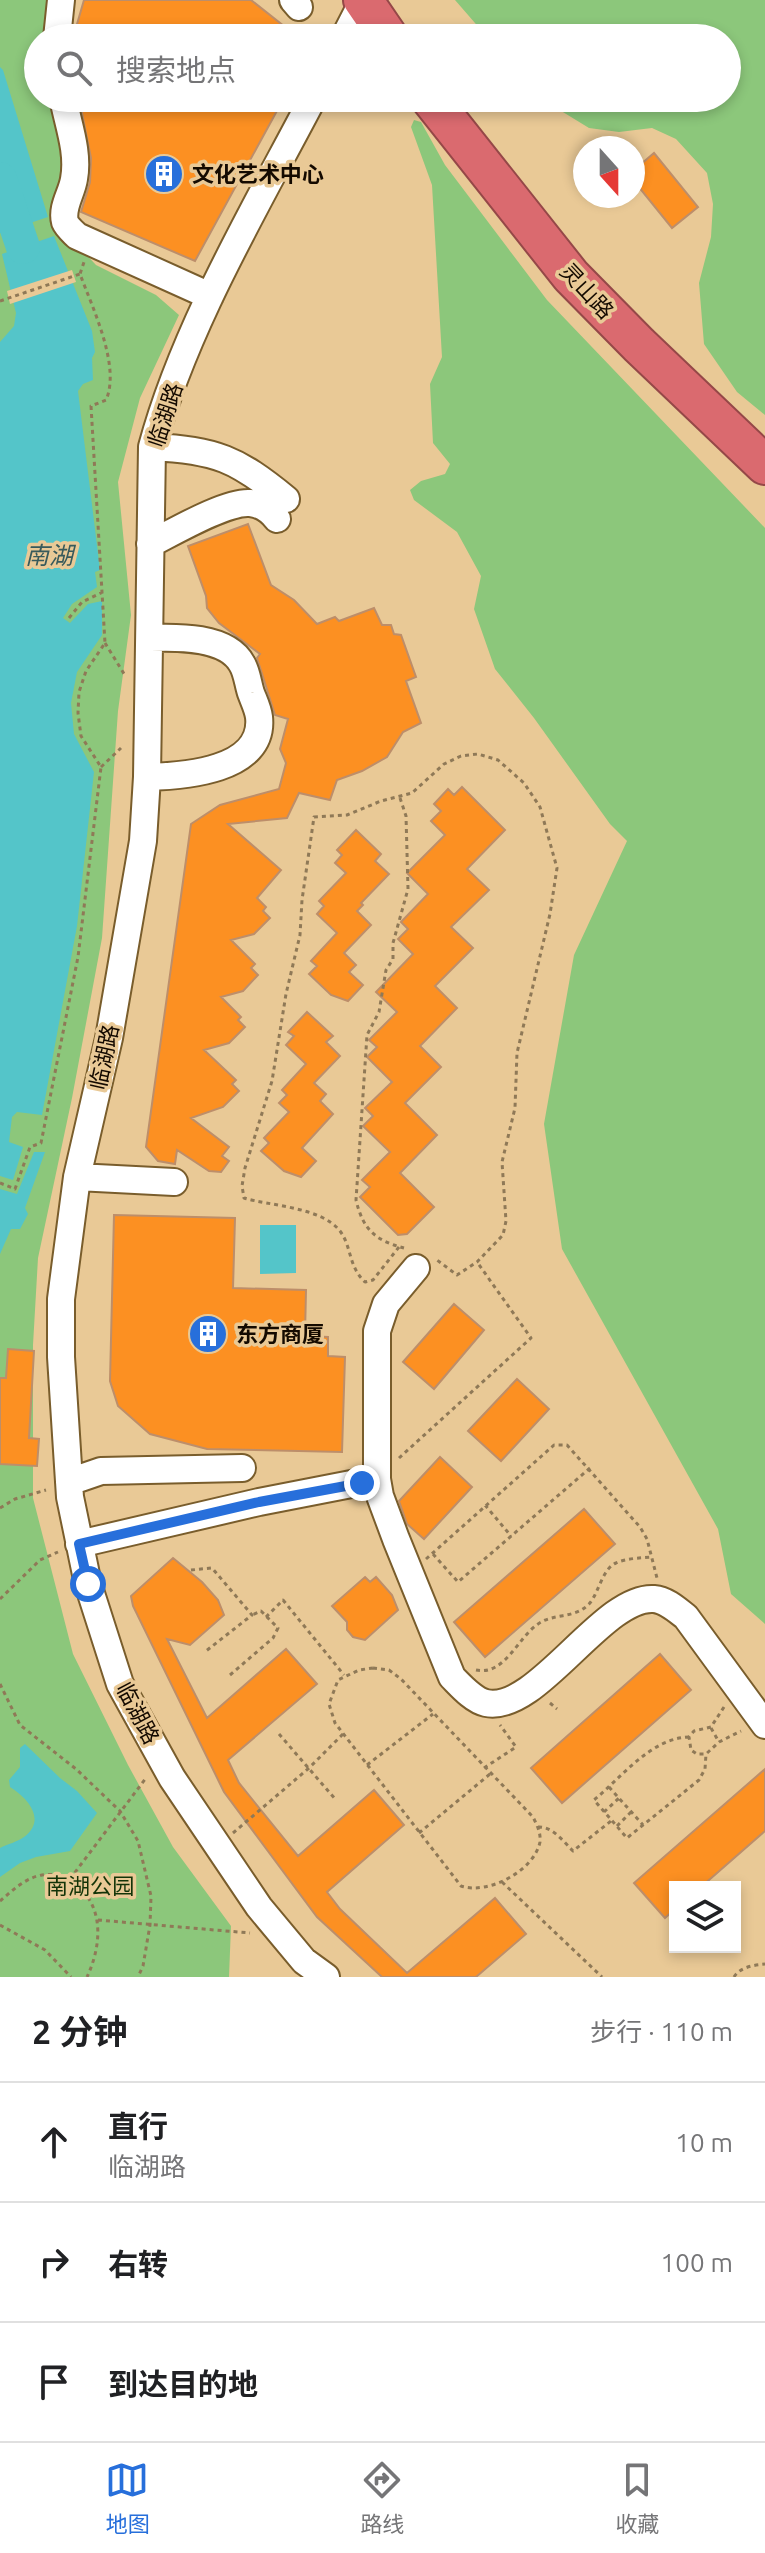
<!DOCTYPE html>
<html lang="zh">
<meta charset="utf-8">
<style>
:root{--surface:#fff;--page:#f6f6f6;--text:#202124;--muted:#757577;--line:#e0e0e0;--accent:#276fdb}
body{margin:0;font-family:Ubuntu,"Noto Sans SC",sans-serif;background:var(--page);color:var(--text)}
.controls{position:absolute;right:24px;bottom:24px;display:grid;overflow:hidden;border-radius:0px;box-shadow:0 4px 12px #0003}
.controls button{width:72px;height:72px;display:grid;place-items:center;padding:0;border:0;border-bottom:2px solid var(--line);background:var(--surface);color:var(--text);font:40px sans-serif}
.compass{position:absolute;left:573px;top:136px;width:72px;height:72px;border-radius:50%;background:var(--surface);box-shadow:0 4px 12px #0003;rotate:159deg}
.stop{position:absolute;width:24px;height:24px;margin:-18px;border:6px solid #276fdb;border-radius:50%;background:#fff}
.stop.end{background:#276fdb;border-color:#fff;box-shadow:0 2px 8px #0008}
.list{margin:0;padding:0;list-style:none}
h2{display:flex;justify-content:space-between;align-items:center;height:104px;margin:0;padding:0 32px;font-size:34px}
h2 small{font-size:26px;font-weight:400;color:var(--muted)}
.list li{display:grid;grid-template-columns:52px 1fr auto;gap:24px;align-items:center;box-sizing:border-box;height:120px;padding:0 32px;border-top:2px solid var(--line)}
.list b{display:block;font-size:30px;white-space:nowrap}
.list p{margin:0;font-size:26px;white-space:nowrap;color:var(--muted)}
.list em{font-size:26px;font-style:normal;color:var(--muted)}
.icon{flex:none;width:44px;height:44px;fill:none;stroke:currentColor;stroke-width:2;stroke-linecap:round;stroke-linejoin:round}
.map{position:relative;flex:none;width:765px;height:1977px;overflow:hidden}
.search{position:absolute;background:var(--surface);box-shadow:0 4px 12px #0003;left:24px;right:24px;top:24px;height:88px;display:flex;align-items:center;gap:20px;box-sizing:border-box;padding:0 28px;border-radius:44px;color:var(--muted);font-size:30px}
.sheet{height:464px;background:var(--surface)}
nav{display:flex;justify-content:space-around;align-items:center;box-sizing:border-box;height:112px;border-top:2px solid var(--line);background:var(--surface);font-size:22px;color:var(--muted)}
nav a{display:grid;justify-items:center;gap:4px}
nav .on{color:var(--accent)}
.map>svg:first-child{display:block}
</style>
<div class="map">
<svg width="765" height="1977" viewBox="0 0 765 1977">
<rect width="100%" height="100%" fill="#e9c996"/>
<path fill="#8cc77b" d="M0,0H67L51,38H38V98H56L71,175L62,229L96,265L156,295L179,315L140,398L118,482L131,615L118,711L102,938L72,1098L38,1258L33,1345V1498L73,1654L128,1765L173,1847L231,1926L229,1977H0Z
M455,0H765V415L737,392L704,344L699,283L711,237L713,204L707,173L676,139L652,128L619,132L589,128L540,98H727V38H488Z
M414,120L421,122L445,165L547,300L765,528V1624L731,1594L718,1529L562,1249L544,1124L574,955L627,841L610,824L534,718L495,669L474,609L481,576L457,532L414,500L410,490L421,481L445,474L450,464L433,443L430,384L442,357L432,185L411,127Z"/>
<path fill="#54c5c9" d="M0,67L3,70L48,217L0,233Z
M54,236L92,331L95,352L92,358L93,380L83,384L78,391L100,570L95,572L97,587L72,604L63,618L70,623L88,604L102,601V635L77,672L71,703L74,734L94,772L77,926L42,1115L17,1112L12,1117L9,1142L23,1147L13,1180L0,1176V342L14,326L16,313L2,254Z
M34,1152H45L25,1208L28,1214L20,1229H11L0,1254V1189L17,1194Z
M260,1225H296V1273L260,1274Z
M25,1744L60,1778L77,1791L97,1813L70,1851L36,1857L20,1863L0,1877V1848C8,1844 17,1842 24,1837C47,1820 28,1798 10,1787L9,1780L20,1767V1748Z"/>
<path fill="#e9c996" d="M72,270L76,282L10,304L7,291Z"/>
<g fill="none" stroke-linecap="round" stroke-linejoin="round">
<path stroke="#54c5c9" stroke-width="34" d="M0,179L23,247"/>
</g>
<path fill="#fc9022" stroke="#bd8e6a" stroke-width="2" d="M84,0H251L299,38H73Z
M79,98H284L195,261L81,212L90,182L91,158Z
M654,153L698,207L672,228L633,180V171Z
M248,524L271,585L294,600L317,624L335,617L339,621L374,608L382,625H391L394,634L401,635L416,677L406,681L421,723L403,732L387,757L362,771L337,780L330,800L299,793L287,818L228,824L281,870L257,898L266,907L263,911L270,918L254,934L231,940L255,964L251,968L258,975L243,991L221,997L241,1017L238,1020L245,1027L229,1043L204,1050L236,1080L232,1084L239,1091L223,1107L191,1118L229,1147L222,1156L229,1161L221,1172L209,1171L177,1150L175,1164L158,1161L146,1147L191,824L220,805L279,789L286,763L280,749L288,719L275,715L257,658L260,654L219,623L207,608L206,596L188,546Z
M462,787L505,830L467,869L489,890L451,927L473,948L435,986L457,1008L420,1046L441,1067L405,1103L437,1135L400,1173L434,1207L407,1234L398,1235L360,1197L370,1187L362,1180L390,1152L363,1126L373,1116L365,1108L392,1082L367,1057L377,1047L369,1040L397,1012L376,992L413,954L398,939L408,929L401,922L428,894L407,873L445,835L431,821L441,811L434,804L448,789L454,795Z
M356,830L381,854L375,861L389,874L361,903L363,905L357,911L371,925L344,953L356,965L349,972L363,985L348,1001L331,995L309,974L317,966L311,961L337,933L317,914L324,906L319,901L346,873L335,863L342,855L337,850Z
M307,1012L333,1036L326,1042L340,1056L314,1083L326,1094L320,1101L333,1114L302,1148L316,1161L301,1177L284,1171L261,1151L269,1143L264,1138L289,1112L279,1103L287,1095L282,1090L306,1064L286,1045L294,1036L288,1032Z
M114,1215L235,1218L233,1288L306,1290L305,1336L328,1337V1356L345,1357L342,1452L207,1449L150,1434L118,1406L110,1381Z
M454,1304L484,1330L434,1389L403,1362Z
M8,1349L34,1351L29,1438L39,1439L37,1466L0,1464V1378H6Z
M517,1379L549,1409L501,1461L468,1431Z
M440,1457L472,1487L424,1539L407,1524L399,1501Z
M584,1509L615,1544L485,1657L454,1622Z
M173,1558L202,1582L218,1600L224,1615L190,1645L167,1639L207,1718L286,1649L317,1684L228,1760L239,1783L298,1856L374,1790L404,1825L327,1892L340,1909L407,1973L495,1898L526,1934L476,1977H382L317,1917L224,1792L133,1606L131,1596Z
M365,1577L370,1582L376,1577L392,1595L398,1610L365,1640L353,1637L347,1630V1622L332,1606Z
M660,1654L691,1690L562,1803L531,1768Z
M765,1769V1831L701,1887H675V1909L665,1918L634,1883Z"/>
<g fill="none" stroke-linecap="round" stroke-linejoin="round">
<g stroke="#795d2c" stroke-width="30">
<path id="minor" d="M293,0L299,7
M57,38L61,0
M344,38L363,1
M63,98C68,124 79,152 74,179C72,193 61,207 65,222C67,227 73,232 77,236L210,296
M313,98C256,207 184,328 152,447L147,777L143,841L109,1038L77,1177L61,1299V1357L70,1497L88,1584L120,1684L172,1778L259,1907L304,1961L326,1977
M152,447C216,450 237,459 286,499
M150,544C172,533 226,501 250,503C261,504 270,510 277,519
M147,777C183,776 265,771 259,717C258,709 254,701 251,693C248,684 247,672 242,664C227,636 177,637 150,638
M77,1177L174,1182
M416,1268L386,1304L377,1331V1479L380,1496L396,1539L452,1677C461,1686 473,1700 486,1703C537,1714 603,1595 654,1599C666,1600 676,1609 686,1617L765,1725
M69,1482L101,1471L242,1468
M79,1544L259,1502L377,1479"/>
</g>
<g stroke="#954848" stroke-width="42">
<path id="highway" d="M363,0L389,38
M430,98L571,276L639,345L765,465"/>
</g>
<path stroke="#8f7957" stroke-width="3" stroke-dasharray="4 4" stroke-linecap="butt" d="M0,301L80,274
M69,618L82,602L103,592
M105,643L126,677
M101,767L121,748
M400,798L406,816L408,889L393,943V959L386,970L379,1012L367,1035L356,1200C363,1229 374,1240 404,1248
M0,1183L15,1189L30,1147L41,1143L78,957L101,767L81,736L78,713L79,692L86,671L105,643L91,406L106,400C121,366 92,307 80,274L84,262
M399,1247L373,1280L365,1282C348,1266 352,1247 340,1231C321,1207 271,1206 244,1198L242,1186L245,1168L272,1081L286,994L300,935L302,900L314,817L347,815L381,801L412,793L444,764L461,756L478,754L498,760L524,783L540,807L557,868L550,914L517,1053L515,1108L502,1162L506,1221L503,1235L477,1262L457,1275L437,1260
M399,1458L531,1338L477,1262
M485,1505L511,1536
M0,1508L15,1499L46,1490
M433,1554L458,1582L590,1468
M426,1559L554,1445H567L640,1527L647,1539L657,1578
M191,1570L212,1568L252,1615L206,1651
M0,1599L40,1560L58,1552
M266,1617L283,1600L344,1675
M373,1668L389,1670L401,1679L533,1817C537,1825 541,1833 540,1842C534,1871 488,1895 461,1886L335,1723L329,1704L338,1680L359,1670Z
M476,1670C505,1676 518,1637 538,1624C553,1613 575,1619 589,1604C599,1593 602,1569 616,1563C626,1558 642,1558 653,1557
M230,1675L273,1638L278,1628L261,1611L252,1615
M0,1684L20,1725L76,1769L120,1811L138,1841L151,1896L150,1925L143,1966L138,1977
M550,1703L557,1709
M724,1707L711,1727L694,1731L689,1737L691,1750L697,1754H706L719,1742L741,1731
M711,1728L719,1742
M279,1734L336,1800
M689,1737C651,1738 622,1777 594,1800L627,1838L699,1780L705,1769L706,1754
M367,1765L433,1714
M484,1768L516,1747L500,1725
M609,1787L643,1825
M604,1812L619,1798
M617,1826L631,1812
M538,1827C552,1826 563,1841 573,1851L611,1821
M233,1833L309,1768L343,1734
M419,1833L490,1774
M70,1879L146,1778
M502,1882L602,1977
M0,1901C13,1890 25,1878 42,1875C55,1873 68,1877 77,1885C105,1909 101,1947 87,1977
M98,1920L250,1933
M0,1925L45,1950L71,1977
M734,1977C740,1967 754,1965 765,1964"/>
<use href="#minor" stroke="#fff" stroke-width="26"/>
<use href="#highway" stroke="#da6a6f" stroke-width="38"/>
</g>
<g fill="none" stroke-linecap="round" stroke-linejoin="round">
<path stroke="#276fdb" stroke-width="10" d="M88,1584L79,1544L259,1502L362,1483"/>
</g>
<defs>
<g id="building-disc" transform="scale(2)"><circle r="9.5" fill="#276fdb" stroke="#e9c996"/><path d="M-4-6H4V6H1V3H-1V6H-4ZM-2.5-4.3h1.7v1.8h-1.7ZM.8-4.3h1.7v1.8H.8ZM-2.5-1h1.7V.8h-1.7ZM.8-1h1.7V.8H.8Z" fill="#fff"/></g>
</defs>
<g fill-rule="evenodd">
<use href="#building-disc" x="164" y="174"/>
<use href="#building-disc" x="208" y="1334"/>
</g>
<g text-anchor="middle" stroke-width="7" stroke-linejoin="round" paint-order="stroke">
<g font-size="22" font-weight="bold" fill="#140a00" stroke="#e9c996" text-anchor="start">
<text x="192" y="182">文化艺术中心</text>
<text x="236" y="1342">东方商厦</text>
</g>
<g font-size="22" fill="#140a00" stroke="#e9c996">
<text transform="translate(587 291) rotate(47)" y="8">灵山路</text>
<text transform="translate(165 415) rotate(-72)" y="8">临湖路</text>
<text transform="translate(104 1057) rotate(-78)" y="8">临湖路</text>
<text transform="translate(138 1713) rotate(62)" y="8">临湖路</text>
</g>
<g font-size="22" fill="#133408" stroke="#e9c996">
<text x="90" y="1894">南湖公园</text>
</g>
<g font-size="24" font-style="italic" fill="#385a5b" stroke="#e9c996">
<text x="49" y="564">南湖</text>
</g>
</g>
</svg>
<div class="controls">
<button><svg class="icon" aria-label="layers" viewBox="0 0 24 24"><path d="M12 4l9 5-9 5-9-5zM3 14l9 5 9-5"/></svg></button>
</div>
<svg class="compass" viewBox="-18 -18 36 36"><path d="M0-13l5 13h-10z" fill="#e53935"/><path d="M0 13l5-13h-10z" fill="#757577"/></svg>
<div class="stop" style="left:88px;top:1584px"></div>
<div class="stop end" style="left:362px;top:1483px"></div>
<div class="search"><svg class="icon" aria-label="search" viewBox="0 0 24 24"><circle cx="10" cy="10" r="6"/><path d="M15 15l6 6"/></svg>搜索地点</div>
</div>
<section class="sheet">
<h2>2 分钟<small>步行 · 110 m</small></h2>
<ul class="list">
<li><svg class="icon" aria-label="ahead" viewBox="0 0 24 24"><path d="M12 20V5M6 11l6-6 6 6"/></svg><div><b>直行</b><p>临湖路</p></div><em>10 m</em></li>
<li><svg class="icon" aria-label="right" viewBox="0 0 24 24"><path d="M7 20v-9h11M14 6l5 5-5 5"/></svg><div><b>右转</b></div><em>100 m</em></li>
<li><svg class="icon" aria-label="arrive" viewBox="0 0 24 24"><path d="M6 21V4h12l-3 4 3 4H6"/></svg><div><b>到达目的地</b></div></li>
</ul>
</section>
<nav>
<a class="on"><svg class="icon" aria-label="map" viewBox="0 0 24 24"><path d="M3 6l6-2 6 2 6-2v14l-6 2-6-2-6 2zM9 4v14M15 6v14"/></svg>地图</a>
<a><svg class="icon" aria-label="directions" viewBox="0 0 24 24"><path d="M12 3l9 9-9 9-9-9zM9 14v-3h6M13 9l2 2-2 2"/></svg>路线</a>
<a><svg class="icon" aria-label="saved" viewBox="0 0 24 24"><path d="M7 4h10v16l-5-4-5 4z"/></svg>收藏</a>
</nav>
